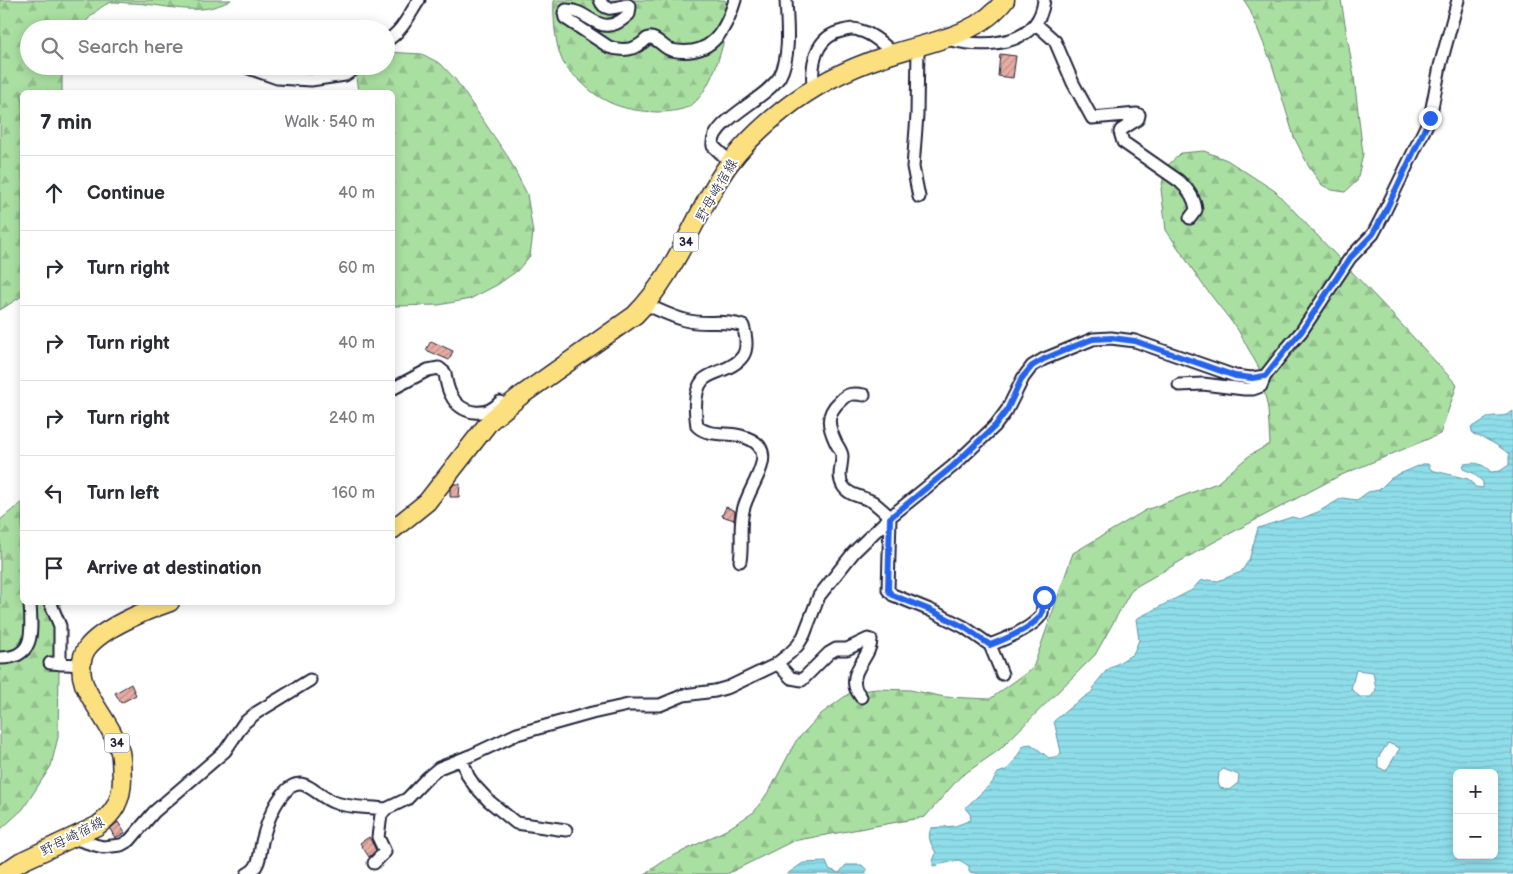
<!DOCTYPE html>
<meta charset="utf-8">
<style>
:root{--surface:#fff;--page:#f7f7f7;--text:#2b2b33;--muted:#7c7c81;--line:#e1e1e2}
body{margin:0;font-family:"Balsamiq Sans","Klee One",sans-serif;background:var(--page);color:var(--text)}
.controls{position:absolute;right:15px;bottom:15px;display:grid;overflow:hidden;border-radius:8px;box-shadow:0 2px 12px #0003}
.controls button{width:45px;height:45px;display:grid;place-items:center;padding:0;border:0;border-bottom:1px solid var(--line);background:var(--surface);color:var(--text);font:25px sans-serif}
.stop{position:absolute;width:15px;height:15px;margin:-11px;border:4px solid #2563eb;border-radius:50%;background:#fff}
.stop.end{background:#2563eb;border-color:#fff;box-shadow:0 1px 5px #0008}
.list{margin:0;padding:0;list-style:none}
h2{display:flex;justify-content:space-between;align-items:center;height:65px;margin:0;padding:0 20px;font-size:21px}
h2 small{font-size:16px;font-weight:400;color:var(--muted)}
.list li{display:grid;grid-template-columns:32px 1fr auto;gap:15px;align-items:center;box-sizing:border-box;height:75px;padding:0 20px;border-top:1px solid var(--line)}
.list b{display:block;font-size:19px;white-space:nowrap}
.list em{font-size:16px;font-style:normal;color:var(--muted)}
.icon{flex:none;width:28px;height:28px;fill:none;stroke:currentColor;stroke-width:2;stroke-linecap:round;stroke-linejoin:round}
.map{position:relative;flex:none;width:1513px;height:874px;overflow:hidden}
.search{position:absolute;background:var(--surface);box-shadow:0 2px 12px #0003;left:20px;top:20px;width:375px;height:55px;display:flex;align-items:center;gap:12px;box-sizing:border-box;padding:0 18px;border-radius:28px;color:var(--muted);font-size:19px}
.panel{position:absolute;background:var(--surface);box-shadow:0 2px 12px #0003;left:20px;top:90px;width:375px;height:515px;border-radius:8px}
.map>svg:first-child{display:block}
</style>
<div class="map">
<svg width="1513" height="874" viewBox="0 0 1513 874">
<defs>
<pattern id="forest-firs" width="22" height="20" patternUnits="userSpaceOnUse" patternTransform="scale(1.25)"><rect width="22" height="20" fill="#aadfa2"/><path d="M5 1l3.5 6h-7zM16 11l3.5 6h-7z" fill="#92bf8c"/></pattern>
<pattern id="water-rules" width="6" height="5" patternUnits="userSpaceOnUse" patternTransform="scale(1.25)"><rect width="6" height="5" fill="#8edeea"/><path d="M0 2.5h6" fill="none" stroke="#7abeca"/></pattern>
<pattern id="building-hatch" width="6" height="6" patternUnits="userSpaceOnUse" patternTransform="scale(1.25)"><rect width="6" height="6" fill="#e7ada2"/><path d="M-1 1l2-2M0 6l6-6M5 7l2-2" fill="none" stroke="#bb8c85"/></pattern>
</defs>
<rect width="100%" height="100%" fill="#fff"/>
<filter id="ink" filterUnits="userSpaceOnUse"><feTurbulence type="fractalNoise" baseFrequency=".02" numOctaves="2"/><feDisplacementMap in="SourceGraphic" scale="10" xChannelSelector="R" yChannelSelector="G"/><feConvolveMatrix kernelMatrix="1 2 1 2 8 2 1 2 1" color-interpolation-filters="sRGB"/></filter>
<g filter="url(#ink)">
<path fill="url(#forest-firs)" stroke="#66806e" d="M0,0H231C198,19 164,3 128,3C123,3 114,1 109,3C97,8 88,19 80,29H29V66H64L62,70V92H22V296L0,310Z
M554,0H725C726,5 727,10 727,15C728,38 710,97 688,107C679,111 667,112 658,112C625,111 602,104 579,80C575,76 569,72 566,67C555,52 553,18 554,0Z
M1244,0H1341L1354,77L1363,154L1357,181L1345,192L1332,190L1322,185L1309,167L1294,137L1272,64L1249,8Z
M386,52L422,54L441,64L455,79L508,157L527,194L533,233L530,256L517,271L497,285L470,299L439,305L393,306L392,92H358L356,77L359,66H386Z
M1204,151L1227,160L1275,191L1391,313L1457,385L1440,434L1339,476L1214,542L1132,589L1095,655L999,750L960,777L925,817L793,841L727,874H645L667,859L726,830L754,812L771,788L796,741L821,714L851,692L877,689L910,690L945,697L990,699L1033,668L1073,553L1146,510L1217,483L1250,455L1270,444L1268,409L1260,370L1238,330L1203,285L1166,230L1161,189L1166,167L1181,153Z
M22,502V602L60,603L58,737L51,766L23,809L0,830V520Z"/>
<path fill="url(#water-rules)" stroke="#6393a4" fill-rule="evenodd" d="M1513,411V874H980L969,872V866L959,860L933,866V861L936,853C931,844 927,838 931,828L955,826L971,820L970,814L965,808L992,783L998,773L1006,770L1013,763L1024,745L1031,744L1049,758L1059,756L1061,752L1054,721L1073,705L1092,692L1096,683L1107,670L1133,654L1139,640L1136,619L1192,590L1200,581L1208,580L1218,581L1241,572L1249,560L1258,528L1292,517L1300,519L1318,512L1342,498L1357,500L1368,492L1379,490L1390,479L1397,475L1423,464H1428L1431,470L1468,479L1472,482L1475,487L1483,488V482L1473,473L1463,469L1464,464C1476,462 1482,463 1491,472L1500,471L1509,465V454C1498,445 1485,438 1473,434L1471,427C1479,424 1483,420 1489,417C1499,414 1503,419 1513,411ZM1356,670L1373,672L1376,690L1371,697H1360L1351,689ZM1388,743L1400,748L1386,771L1378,767V758ZM1223,769L1239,775L1238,783L1229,790L1220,788L1218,782L1219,773ZM1457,773H1494V855H1457Z
M826,862L829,869L839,873L846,865H862L866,869V874H787L803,863Z"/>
<path fill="url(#building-hatch)" stroke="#22223b" d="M1000,54L1016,56L1013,78L998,76Z
M431,341L453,351L449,360L426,350Z
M454,484H460L459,497H450V490Z
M726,507L735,511L734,520L722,516Z
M131,684L136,695L121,703L115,693Z
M118,822L125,833L115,838L110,829Z
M369,837L376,850L369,857L360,843Z"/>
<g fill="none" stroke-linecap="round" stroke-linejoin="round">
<g stroke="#22223b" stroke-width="15">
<path id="minor" d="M600,0C605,14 618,6 628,5L630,7L629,14C600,42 590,9 566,10L564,13L565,18L609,47C621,51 632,51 642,43C645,41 647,37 651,38C659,39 663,48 671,50C710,58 725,33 735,0
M1036,24L1055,41L1073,83L1092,118L1137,114L1139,115L1138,119L1121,130L1120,132L1123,142L1179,181C1188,189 1195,198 1196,210L1190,218
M946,39C982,48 1039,48 1044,0
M386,41C402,32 409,15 419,0
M918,46L917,115L913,167L919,197
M243,66L277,78L311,80L345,75L359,66
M813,88C811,64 815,37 842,31C849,29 854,28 861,31C873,34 884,45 893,53
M730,162L713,146C709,122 767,99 780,76C791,56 787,22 786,0
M645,304C659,310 674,318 689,321C707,325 725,319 743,326C751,352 744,362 720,371C715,373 707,376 703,380C693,392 695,412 697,426C708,437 727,432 741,436C786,448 748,484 743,511C739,528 743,544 740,561
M1179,385L1203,384L1244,389H1253L1261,386L1265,376
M392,389L428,370L439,368L445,373C446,381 447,388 451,395C461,415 486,418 500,402
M864,395C854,393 847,393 840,401C825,415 828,426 836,443C838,447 842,452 842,456C842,467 837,476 843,486C850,497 863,496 873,502C879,507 885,512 890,517L888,590L893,595L930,610L964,627L990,645L1002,674
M50,602L60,626V664
M990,645C1003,640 1036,627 1042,613C1043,608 1043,602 1044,597
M0,658C37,658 31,629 30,602
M50,663L82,665
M777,663L791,678L802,680L829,653L836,649H847L868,639L871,640C871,656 851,669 855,686C855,689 859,694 861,697
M462,760L468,776L474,785L489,801L516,823L566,830
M73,838L95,845L103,847L121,845L130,840L154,812L225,751L244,723L256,713L310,680
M374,863L385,852L378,837L381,815L386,809L407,799L427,778L439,768L472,755L517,734L592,713L628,705H660L684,695L715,691L729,687L775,665L790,653L798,645L804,635L819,596L854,552L890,517L953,466L995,426L1007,410L1023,378L1032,366L1044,359L1093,339L1111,338L1135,341L1235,376L1252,378L1265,376L1287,348L1301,332L1350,258L1373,234L1384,213L1430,118L1440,66L1458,0
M247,874C262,867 259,851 263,838C267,823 274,804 284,793C288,788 293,784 300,784C309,784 322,798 333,802C349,808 369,807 386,809"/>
</g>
<g stroke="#22223b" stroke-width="21">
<path id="primary" d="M392,530L427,502L490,421L519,397L635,315C673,277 691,225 719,179C735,152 758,130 783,110C813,86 846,69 883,57C925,42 976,38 1005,0
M2,874L20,862L97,826C114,814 122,800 122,778C121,769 122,760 120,752C113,727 94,708 84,684C80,673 80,658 87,648C102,628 147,610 170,602"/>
</g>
<use href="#minor" stroke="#fff" stroke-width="11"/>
<use href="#primary" stroke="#fce080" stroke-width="18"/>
</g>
</g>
<g fill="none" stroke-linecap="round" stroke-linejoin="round" filter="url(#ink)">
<path stroke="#2563eb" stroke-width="6" d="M1044,597C1043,602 1043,608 1042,613C1036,627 1003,640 990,645L964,627L930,610L892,595L888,590L890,518L953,466L995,426L1007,410L1022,378L1032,366L1044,359L1075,346L1093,339L1112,338L1135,341L1235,376L1252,378L1265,376L1287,348L1301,332L1350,258L1373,234L1384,214L1430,118"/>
</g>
<g text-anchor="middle" stroke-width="4" stroke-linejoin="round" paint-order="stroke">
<g fill="#fff" stroke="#646476" stroke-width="1">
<rect x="673.5" y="232.5" width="25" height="19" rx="4"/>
<rect x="104.5" y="733.5" width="25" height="19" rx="4"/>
</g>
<g font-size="12" font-weight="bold" fill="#22223b">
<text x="686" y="246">34</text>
<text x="117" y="747">34</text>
</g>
<g font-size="14" fill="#22223b" stroke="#fff">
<text transform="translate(716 190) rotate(-60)" y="5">野母崎宿線</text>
<text transform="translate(72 836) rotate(-27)" y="5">野母崎宿線</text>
</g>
</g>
</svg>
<div class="controls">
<button>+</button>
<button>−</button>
</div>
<div class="stop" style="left:1044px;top:597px"></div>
<div class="stop end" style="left:1430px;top:118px"></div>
<div class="search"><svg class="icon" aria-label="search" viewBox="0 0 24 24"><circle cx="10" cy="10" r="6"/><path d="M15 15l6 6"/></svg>Search here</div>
<section class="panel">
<h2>7 min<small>Walk · 540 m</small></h2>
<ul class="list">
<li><svg class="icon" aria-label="ahead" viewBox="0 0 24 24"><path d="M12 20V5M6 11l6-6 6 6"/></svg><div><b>Continue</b></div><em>40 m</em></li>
<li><svg class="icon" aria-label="right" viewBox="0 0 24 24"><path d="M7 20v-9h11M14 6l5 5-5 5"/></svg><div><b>Turn right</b></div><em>60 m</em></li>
<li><svg class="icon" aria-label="right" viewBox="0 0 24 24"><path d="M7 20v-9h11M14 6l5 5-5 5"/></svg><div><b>Turn right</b></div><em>40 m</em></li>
<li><svg class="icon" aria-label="right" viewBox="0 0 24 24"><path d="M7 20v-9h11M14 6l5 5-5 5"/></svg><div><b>Turn right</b></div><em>240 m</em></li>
<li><svg class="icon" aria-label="left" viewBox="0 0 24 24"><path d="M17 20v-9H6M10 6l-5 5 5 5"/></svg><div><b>Turn left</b></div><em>160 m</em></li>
<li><svg class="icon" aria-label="arrive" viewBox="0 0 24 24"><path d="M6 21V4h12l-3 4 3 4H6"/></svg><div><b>Arrive at destination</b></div></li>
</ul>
</section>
</div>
